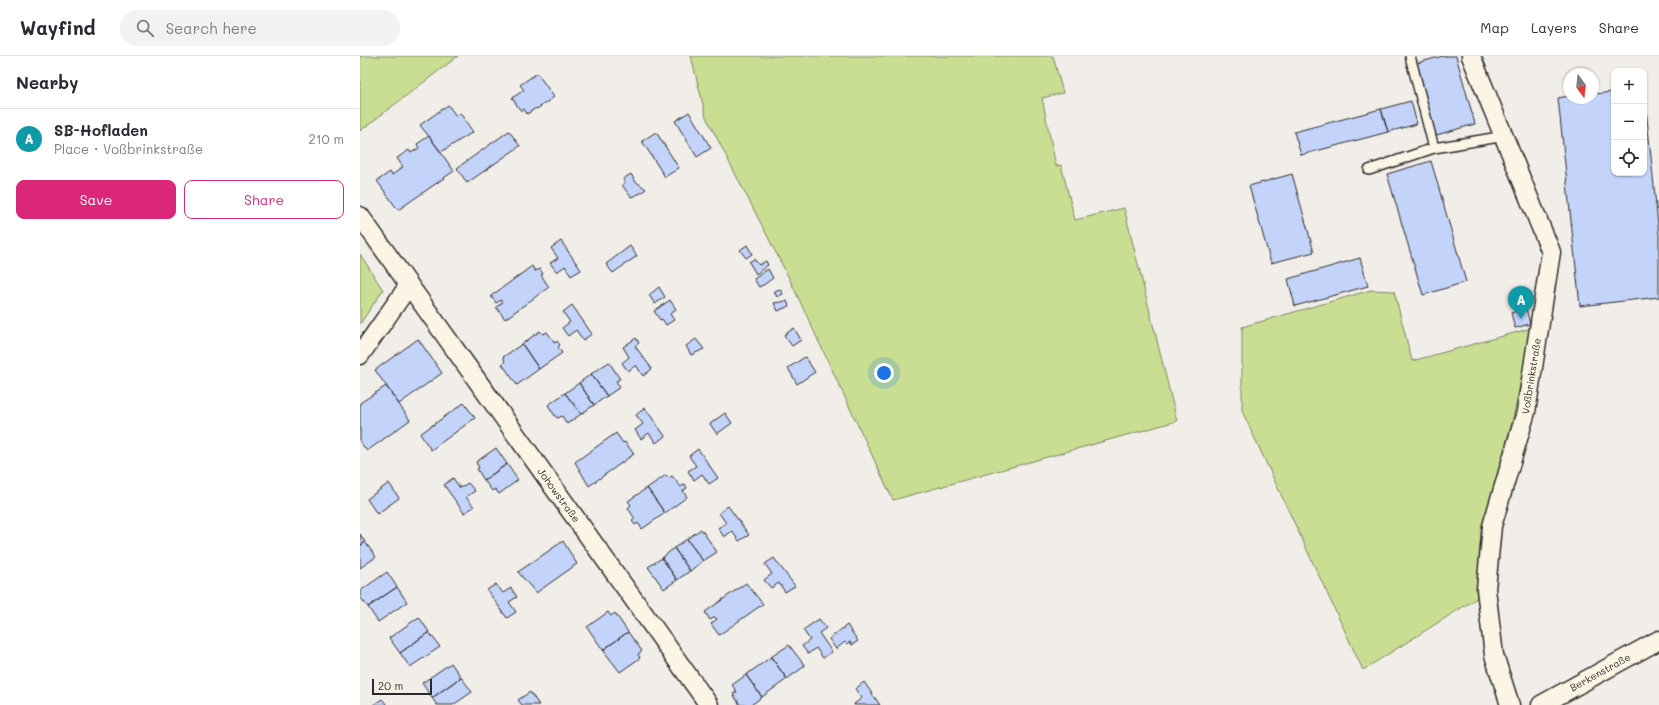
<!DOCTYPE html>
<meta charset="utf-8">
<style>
:root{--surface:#fff;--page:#f2f2f3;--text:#2b2b33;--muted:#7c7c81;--line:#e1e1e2;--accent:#db2777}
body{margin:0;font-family:Mali,sans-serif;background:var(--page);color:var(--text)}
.controls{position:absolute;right:12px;top:12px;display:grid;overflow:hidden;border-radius:8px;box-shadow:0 1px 3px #0004}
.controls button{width:36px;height:36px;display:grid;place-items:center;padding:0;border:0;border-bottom:1px solid var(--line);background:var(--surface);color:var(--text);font:20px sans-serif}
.compass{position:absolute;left:1203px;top:12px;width:36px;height:36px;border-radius:50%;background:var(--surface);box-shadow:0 1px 3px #0004;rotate:165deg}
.scale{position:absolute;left:12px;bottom:10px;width:60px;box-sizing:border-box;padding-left:4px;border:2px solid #2b2b2b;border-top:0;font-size:11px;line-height:14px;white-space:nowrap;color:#2b2b2b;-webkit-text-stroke:3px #fcf5e5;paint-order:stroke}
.you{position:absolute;left:524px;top:317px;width:14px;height:14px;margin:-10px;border:3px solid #fff;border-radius:50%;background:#1a73e8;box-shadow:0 0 0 6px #1a73e833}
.badge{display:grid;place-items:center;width:26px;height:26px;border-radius:50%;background:var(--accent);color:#fff;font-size:13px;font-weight:700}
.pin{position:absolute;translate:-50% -33px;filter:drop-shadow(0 1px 2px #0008)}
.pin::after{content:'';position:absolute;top:21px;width:14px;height:12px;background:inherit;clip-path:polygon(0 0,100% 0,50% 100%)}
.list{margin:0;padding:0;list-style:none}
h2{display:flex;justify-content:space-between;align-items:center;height:52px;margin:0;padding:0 16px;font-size:17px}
h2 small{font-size:13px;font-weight:400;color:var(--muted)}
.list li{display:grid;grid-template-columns:26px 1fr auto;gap:12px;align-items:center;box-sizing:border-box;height:60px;padding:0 16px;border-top:1px solid var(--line)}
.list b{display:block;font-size:15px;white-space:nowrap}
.list p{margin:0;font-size:13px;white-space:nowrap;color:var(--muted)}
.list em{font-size:13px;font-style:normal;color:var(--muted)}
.actions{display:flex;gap:8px;padding:12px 16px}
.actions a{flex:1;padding:9px 0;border:1px solid var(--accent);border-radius:8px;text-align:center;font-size:14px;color:var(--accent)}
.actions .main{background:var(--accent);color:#fff}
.icon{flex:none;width:22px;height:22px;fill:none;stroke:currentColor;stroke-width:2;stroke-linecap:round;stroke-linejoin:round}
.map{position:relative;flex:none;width:1299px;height:649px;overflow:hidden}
header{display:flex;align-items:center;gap:24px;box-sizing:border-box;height:56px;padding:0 20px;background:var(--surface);border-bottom:1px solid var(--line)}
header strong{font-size:19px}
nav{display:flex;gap:22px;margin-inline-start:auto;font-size:14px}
.search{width:280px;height:36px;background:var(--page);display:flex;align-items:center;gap:10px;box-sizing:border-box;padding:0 14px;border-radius:22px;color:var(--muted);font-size:15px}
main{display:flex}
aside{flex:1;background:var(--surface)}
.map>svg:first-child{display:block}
</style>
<header>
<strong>Wayfind</strong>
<div class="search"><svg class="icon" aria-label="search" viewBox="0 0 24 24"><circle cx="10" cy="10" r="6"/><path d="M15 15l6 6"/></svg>Search here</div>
<nav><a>Map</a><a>Layers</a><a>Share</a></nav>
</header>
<main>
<aside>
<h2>Nearby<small></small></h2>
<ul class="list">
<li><span class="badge" style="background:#0f9aa8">A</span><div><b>SB-Hofladen</b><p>Place · Voßbrinkstraße</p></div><em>210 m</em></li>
</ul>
<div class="actions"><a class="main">Save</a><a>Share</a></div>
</aside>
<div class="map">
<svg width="1299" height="649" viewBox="0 0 1299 649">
<rect width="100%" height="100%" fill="#f1eee9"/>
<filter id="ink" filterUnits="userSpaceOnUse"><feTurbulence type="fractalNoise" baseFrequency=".025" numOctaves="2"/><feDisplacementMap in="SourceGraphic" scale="8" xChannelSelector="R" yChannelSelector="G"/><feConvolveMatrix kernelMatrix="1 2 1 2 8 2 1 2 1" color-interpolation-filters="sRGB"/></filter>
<g filter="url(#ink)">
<path fill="#cade93" stroke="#7a845f" d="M0,0H98L0,75Z
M331,0H693L703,37L682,42L696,110L701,109L715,164L764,152L817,365L533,444L429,222L346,61Z
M0,198L23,234L0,268Z
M1011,234L1034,235L1052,305L1172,272L1152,367L1121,474L1117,542L1003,614L882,355V271Z"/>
<path fill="#c3d3fa" stroke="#2b2b2b" d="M1083,0H1096L1115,68L1073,80L1053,8Z
M177,17L194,41L177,53L176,52L167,58L164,53L161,55L152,42L164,34L160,29Z
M1284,33L1299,179V241L1220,250L1198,42L1209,40V42H1233V38L1254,36V117H1284Z
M1051,45L1057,68L1028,76L1021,53Z
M88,49L96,60L100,57L113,76L81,96L60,69Z
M1021,53L1028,76L941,99L934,76Z
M329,56L351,92L337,101L315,65Z
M149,75L160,90L107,127L97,112Z
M296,76L319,112L305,121L282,85Z
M69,80L94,115L38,154L17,125L30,116L32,119L43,111L37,102L49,94L51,97L59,92L57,88Z
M1071,105L1106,226L1063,239L1027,118Z
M271,118L275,125L286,133L281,137L271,141L262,129L265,127L263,123Z
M932,118L954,196L911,207L889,130Z
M201,185L221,214L211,220L205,210L197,216L190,207L198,202L191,192Z
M387,189L392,198L386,202L380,194Z
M270,190L277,200L253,217L246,208Z
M1000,202L1008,230L935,250L928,223Z
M394,203L399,209L406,205L408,209L396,218L389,206Z
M172,210L175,215L180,213L183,218L181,219L189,231L145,263L136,251L142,247L141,244L136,247L131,240Z
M408,213L413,222L405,228L399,231L394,223Z
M299,231L305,241L295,248L289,239Z
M420,233L423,238L417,241L414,235Z
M310,244L316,253L310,258L314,264L306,269L302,263L300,264L294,255Z
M427,245L429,250L418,255L414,247Z
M212,249L232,278L223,284L216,274L208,280L202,272L210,266L203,256Z
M1166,252L1170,268L1155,272L1151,257Z
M434,272L441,284L432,290L424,279Z
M180,275L183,278L187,276L195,287L197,285L200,289L198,291L202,297L179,313L162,288Z
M276,282L279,287L275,290L292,313L283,320L276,309L268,315L262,307L269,301L263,291Z
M58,283L82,317L39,348L15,314Z
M336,283L344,293L331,299L326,290Z
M162,288L179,313L157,329L142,308L145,305L143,301Z
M445,301L455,316L437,328L428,312Z
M249,306L260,323L256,325L260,331L247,340L231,318Z
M231,318L247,340L234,349L219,327Z
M219,327L234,349L221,358L205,337Z
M26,330L50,364L7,395L0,386V347Z
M205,337L221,358L207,368L202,360L198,362L195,360L188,349Z
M104,347L115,362L71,394L60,378Z
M285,352L305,380L296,387L289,377L281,383L275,374L283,368L276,359Z
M365,357L372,367L357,378L350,368Z
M256,377L263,387L265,386L274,398L229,430L215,406Z
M136,392L147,408L124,424L117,413L119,412L116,406Z
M338,393L358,422L349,428L342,418L334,424L328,415L336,410L329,400Z
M147,408L158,424L139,438L135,433L132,435L124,424Z
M306,419L309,422L312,420L321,431L325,428L327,432L323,435L327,441L305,457L287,432Z
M93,422L100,432L108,427L115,435L106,441L114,451L104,457L84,429Z
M29,427L39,442L17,458L7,443Z
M287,432L305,457L282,473L278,467L275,469L272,465L275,463L268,452L271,449L268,445Z
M368,450L389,479L379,485L372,475L364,481L358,472L366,467L359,457Z
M341,473L357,496L343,505L327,483Z
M0,478L5,486L0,490Z
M327,483L343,505L330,515L314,492Z
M203,485L217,508L176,537L158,516Z
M5,486L16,501L0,512V490Z
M314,492L330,515L317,524L302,502Z
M302,502L317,524L304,533L288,511Z
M414,502L435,530L425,536L419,527L411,532L404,524L412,518L405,508Z
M27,516L37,531L8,551L0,541V535Z
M386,527L403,548L359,579L351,568L357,563L355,561L350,564L345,556Z
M136,528L143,537L151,532L157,541L149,546L156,556L147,562L127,534Z
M37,531L47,546L18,566L8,551Z
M248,556L251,560L255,557L268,576L243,594L227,571Z
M59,561L69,576L40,597L29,582Z
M459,563L466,572L459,577L472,596L463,602L456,592L448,598L442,590L450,584L443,574Z
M487,569L498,585L492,589L490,586L487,588L485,586L476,593L469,583Z
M69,576L80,591L50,611L40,597Z
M268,576L282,595L278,598L280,602L260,616L243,594Z
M429,589L445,610L427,623L411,601Z
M411,601L427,623L402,641L386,619Z
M91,607L101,621L72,642L62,627Z
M386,619L402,641L391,649H380L373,638L377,636L372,629Z
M101,621L112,636L93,649H77L72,642Z
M504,626L520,649H494V648L502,642L495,633Z
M170,636L179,649H162L158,644Z
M22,643L27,649H13Z"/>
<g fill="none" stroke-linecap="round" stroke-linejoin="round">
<g stroke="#2b2b2b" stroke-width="12">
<path id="service" d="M1074,92L1145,80
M1009,114L1074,92L1050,0"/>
</g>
<g stroke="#2b2b2b" stroke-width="21">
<path id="minor" d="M1111,0L1191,196L1166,356L1132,470L1126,533L1134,599L1150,649
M0,160L49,229
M0,299L49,229L349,649
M1181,649L1299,584"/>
</g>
<use href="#service" stroke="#fcf5e5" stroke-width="9"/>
<use href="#minor" stroke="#fcf5e5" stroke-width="18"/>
</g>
</g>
<g text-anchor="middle" stroke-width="4" stroke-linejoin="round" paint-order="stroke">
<g font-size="10" fill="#2b2b2b" stroke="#fcf5e5">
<text transform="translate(1171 320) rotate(-81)" y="4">Voßbrinkstraße</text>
<text transform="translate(199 439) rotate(54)" y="4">Johowstraße</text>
<text transform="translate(1240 616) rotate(-29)" y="4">Berkenstraße</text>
</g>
</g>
</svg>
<div class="controls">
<button>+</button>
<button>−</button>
<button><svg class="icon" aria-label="locate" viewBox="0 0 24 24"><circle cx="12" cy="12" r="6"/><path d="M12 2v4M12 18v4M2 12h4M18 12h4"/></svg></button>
</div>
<svg class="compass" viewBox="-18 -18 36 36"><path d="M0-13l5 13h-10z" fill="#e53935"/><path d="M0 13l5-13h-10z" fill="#7c7c81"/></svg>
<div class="scale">20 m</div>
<div class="you"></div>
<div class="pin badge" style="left:1161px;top:263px;background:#0f9aa8">A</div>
</div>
</main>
